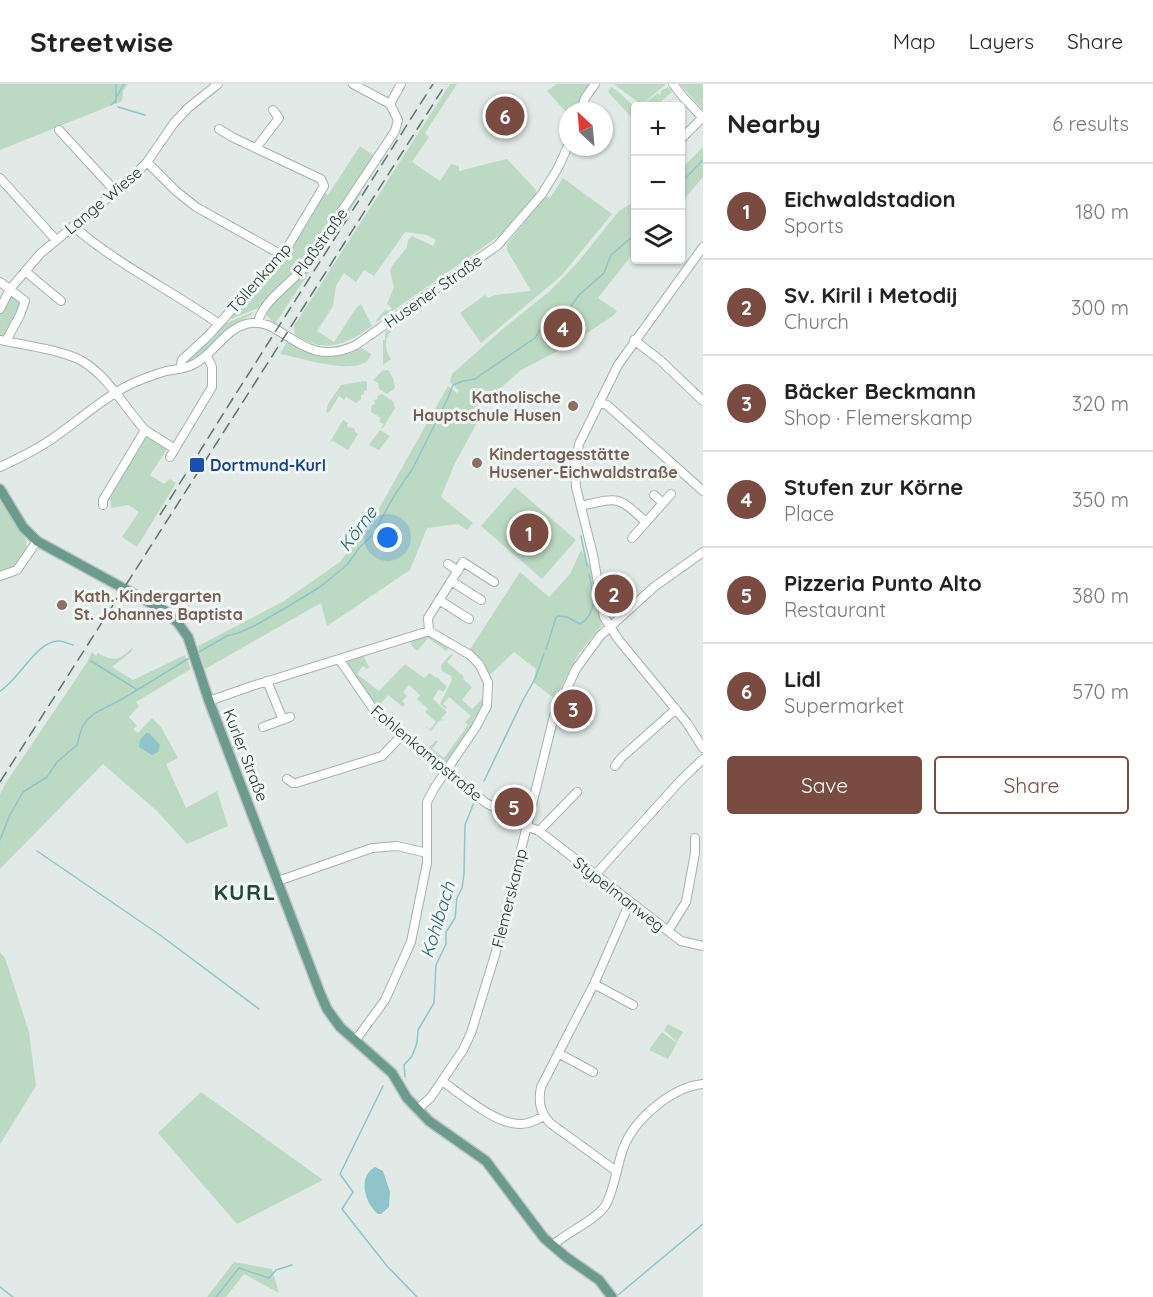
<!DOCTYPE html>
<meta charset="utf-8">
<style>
:root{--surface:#fff;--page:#f6f6f6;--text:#222;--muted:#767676;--line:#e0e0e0;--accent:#794b41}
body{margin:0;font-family:Quicksand,sans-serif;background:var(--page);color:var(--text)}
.controls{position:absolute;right:18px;top:18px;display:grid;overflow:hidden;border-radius:6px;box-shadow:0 2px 4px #0004}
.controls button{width:54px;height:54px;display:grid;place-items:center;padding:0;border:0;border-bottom:2px solid var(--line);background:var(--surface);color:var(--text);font:30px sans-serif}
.compass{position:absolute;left:559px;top:18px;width:54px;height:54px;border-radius:50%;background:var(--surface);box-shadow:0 2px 4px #0004;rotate:334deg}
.you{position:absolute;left:388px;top:454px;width:21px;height:21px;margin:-15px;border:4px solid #fff;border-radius:50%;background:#1a73e8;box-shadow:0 0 0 9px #1a73e833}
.badge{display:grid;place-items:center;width:39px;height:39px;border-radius:50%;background:var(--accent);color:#fff;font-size:20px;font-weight:700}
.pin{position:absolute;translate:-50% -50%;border:3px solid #fff;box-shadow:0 2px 6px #0006}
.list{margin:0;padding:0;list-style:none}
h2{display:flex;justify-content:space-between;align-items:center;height:78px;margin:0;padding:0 24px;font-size:26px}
h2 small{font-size:20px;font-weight:400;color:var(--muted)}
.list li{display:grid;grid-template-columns:39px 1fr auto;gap:18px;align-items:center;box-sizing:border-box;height:96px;padding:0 24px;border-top:2px solid var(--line)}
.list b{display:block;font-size:22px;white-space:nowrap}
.list p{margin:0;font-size:20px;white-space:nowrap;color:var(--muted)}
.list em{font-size:20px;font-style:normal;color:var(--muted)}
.actions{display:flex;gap:12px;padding:18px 24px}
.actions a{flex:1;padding:14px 0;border:2px solid var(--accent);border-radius:6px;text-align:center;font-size:21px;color:var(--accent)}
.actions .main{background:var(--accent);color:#fff}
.icon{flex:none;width:33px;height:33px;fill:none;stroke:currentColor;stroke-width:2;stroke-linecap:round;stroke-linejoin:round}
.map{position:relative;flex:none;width:703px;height:1213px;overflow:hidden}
header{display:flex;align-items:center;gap:36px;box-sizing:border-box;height:84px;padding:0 30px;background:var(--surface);border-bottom:2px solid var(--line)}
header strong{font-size:28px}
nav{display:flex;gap:33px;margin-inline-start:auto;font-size:21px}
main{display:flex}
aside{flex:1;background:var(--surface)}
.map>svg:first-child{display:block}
</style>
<header>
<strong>Streetwise</strong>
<nav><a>Map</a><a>Layers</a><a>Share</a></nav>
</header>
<main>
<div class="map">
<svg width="703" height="1213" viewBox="0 0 703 1213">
<rect width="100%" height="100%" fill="#e1eae6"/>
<path fill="#bcd9c3" d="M0,0H128L123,7L122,17L0,66Z
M450,0H457L425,49L429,53L412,78L440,97L451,80L459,82V87L507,75L536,106V111L499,152L377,238L376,236L385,226L389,227L392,224L387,220L394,203L390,187L392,182L407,163L408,156L412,152L433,162L436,156L427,151L405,148L374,192L364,186L356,198L344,189L336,202L333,222L317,247L334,258L356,224L361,220L372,242C346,261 325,270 295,251L294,242Z
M557,0H589L576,27L566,28L547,7Z
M614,0H666L645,18L639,19Z
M680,0H703V26Z
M611,3C636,18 629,33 658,9L660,12L661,7L668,3L672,8L656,22H636L635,37L608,8Z
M360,62L374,72L296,190L260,223L232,235L231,232L290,166L324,109L328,111Z
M703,63V93L681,119V85Z
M563,94L612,130L561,192L481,259L460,229L485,211L488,214L495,211L531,207L507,166V160L546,112L550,114Z
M359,107L362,108L275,240L266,231L267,223L298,194Z
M635,117V167L598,214L617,227L614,231L571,260L521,286L475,327L479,335L454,381L441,413L473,439L467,446L458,440L427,444L410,486L327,542L321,519L205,585L198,562L284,517L340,478L372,437L448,302L457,309L459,307L450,298L452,290L504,244L550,207L578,178L619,127Z
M10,206L25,217L6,257L0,256V225Z
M253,228H254C247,235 237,237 230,243C214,256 206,274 185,280V277L196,269L226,239Z
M391,243L393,245C384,253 384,265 391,275L383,281V256H385V249Z
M287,258C314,274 334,278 362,264L371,270C365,296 299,273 280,270Z
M388,286L393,294L395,304L387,310L379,305L378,299L373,296L382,287Z
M365,297L367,298V306L364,307V310L361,311V315L356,319L346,313L344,316L339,312L330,327L328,329L326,328L328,320L341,301Z
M382,310L393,317L395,324L383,344H381L384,340L379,338L381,334L371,328L372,321L375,320L374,316L378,315L377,312Z
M343,336L348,339L347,343L354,344L355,348L358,350L348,366L333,357L330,358Z
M380,346L390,352L379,366L369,361Z
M149,352L167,365L150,391L164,400L170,395L176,399L137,463L122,453L139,428L128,421L111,424V409L146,353Z
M515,403L576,456L542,495L481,442Z
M0,411L24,450L23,451C31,462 26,478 14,485C11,487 4,488 0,490Z
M581,466L592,486L597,525L602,541L579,569L555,615L533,598L536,585L514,568L490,591L484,580L469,567L520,488L549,513L570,490Z
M424,552L433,553L449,563L446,567L428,554L417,567L412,562L410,556Z
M133,563L131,568L112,583L133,596L185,571L191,585L136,618L139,622L129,633L137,642L133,645L138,649L152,634L161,643L178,674L166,680L186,724L217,707L228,742L187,760L157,727L103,680L0,785V710L7,697L86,580L92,568L96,572L98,569C113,578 119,577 133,563Z
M451,570L453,571L447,578L464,593L463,595L472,603L462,616L472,625L484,613L483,609L485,608C484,634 462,657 448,678L444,679L427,667L436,656L438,658L432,665L444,674L468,641L465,638L471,632L449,613L443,620L447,623L446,625L440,620L452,596L451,592L442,587L441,581Z
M363,571L369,583L367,585L363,582L357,590L379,607L405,580L424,594L430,589L436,594L437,593L447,603L443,608L439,605L433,615L447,628L441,635L444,637L440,636L431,647L425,642L430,645L436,638L425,628L428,625L417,615L420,611L409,601L403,608L407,612L402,617L405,620L403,623L388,611L379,622L392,633L395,630L389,636L380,630L348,584V577Z
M0,868L5,874L29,948L36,1002L0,1060Z
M668,940L683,948L677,958L664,946Z
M662,948L677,959L668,975L649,966Z
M201,1008L323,1096L237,1140L158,1049Z
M234,1178L272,1185L279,1209L244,1190L226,1213H207Z"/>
<path fill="#8fc4ca" d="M146,649H149L160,661L158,668L152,671L139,663L140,656Z
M375,1083L383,1087L390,1108L389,1123L381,1130H378C365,1120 357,1093 375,1083Z"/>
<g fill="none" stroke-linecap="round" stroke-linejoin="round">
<path stroke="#8fc4ca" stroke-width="1.5" d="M116,0V19
M117,12L124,0
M111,21L116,16
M118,23L145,31
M680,100L703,76
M581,452L587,482
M546,565L556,534L558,532L567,533L580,540C599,529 593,508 589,490
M197,569L227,552L238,549L254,542L287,523L320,503L347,481L359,464L373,450L394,412L413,384L447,316L453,301L463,297L475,295L485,288L535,254L544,239L567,228L579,211L604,189L611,171L632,153L636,145
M91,577L136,605
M0,607C19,596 37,556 59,557C63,557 69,560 73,561
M484,697L523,616L535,595L544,570
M0,756L9,733L23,708L47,693L57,678L77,661L82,643L87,636L95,629L124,614L191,573
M37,767L160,851L259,925
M405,993L404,981L412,972L417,959L418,946L434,919L436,881L446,860V848L455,834L457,814L462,804L464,790L465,741L475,716
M383,1002L340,1090L353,1108L342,1125L387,1182L417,1213
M0,1203L13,1213
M618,1211L703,1140
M216,1213L239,1184L269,1194L276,1186L292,1181"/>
<g stroke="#a4b1ac" stroke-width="10">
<path id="minor" d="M353,0L390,20
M673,0L684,14L703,34
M390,20L401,0
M581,27L585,14L595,0
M59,46L116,108
M680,56L703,33
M256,64L279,34L273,26
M147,78L176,107L196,123L282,171
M0,94L56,156
M73,142C118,181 171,206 219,240
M703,163L618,281L579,360L575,386L576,403L593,471L604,533L618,555L687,639L703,664
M25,187L61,217
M0,198L25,217L20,231L6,257
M0,225L10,205L41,169L132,94L147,78L174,39L188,24L218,0
M258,238C263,216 292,199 306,181L395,47L398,36L390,20
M0,256C23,261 62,266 82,277C108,292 125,324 145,346L103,416V421
M634,256L660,276L703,317
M180,285L182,276L208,252L287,164L324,102L321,95L232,53L219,45
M599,318L607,321L703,407
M145,346L175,365
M170,373L212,303V283L207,272
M0,383C19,374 39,365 56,352C79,336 102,315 127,302C139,296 153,291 166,287C176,285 187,285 196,279C215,268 225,246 246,240C282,229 301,288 356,261L498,161L542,110L558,84L568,62
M654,411L663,419
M581,422C620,413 617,412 646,438
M632,454L671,410
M448,480L458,487
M0,492L17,486L37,457
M451,497L481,516
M439,516L469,535
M429,547L428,534L463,478L494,498
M339,575L376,629L486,719L505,729L528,738
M267,597L283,636
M209,617L252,602L429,547L470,571L479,580L488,598L487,622L476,643L435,703L427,718V779L411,858L385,916L355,957
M263,643L290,633
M615,682L621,674L676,625
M287,695L293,699H296L382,672L402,651
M526,742L539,747L681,857L703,862
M539,747L577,708
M595,791L681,696L703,675
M278,797L372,764L397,762L427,769
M668,847L686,818L695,769V754
M594,900L633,921
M558,969L593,988
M442,997C462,1011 496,1041 521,1040C529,1040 537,1036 544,1032
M418,1025L431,1013L463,966L471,949L495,871L554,632L576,585L600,552L654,503L703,468
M616,1087L550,1039C540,1028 538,1018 541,1003L594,900L630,818
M553,1161C566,1149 597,1135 605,1122C614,1108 617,1081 623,1065C634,1035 672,1003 703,1000"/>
</g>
<g stroke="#bdc4c2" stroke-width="12">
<path id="major" d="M0,405L23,443L37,457L165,527L178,539L188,553L209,617L320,909L327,925L340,943L392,989L407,1014L429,1037L486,1077L544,1154L566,1173L599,1196L612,1213"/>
</g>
<use href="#minor" stroke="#fff" stroke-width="8"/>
<use href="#major" stroke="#6a9b8c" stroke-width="9"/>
<path stroke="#5e756d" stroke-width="1.5" stroke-dasharray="12 6" stroke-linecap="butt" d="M160,431L230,319L433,0
M0,698L446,0"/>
</g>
<g fill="#8d6e63" stroke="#f1f7f4" stroke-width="2">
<circle cx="573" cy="322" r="6"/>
<circle cx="477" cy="379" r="6"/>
<circle cx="62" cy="521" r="6"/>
</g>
<rect fill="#1a4fb4" stroke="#f1f7f4" stroke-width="2" x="189" y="373" width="16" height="16" rx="3"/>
<g text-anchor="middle" stroke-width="6" stroke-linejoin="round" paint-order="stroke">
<g font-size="16" fill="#233932" stroke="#f1f7f4">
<text transform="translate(103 116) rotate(-40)" y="6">Lange Wiese</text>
<text transform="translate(320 158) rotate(-54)" y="6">Plaßstraße</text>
<text transform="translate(259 194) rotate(-49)" y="6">Töllenkamp</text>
<text transform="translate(433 207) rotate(-35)" y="6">Husener Straße</text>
<text transform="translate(427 669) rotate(40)" y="6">Fohlenkampstraße</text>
<text transform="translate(246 671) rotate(69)" y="6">Kurler Straße</text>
<text transform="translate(619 810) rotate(38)" y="6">Stypelmanweg</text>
<text transform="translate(509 814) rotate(-76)" y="6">Flemerskamp</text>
</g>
<g font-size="16" font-weight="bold" fill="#785e54" stroke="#f1f7f4" text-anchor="start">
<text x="561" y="319" text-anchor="end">Katholische<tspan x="561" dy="18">Hauptschule Husen</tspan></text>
<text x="489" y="376">Kindertagesstätte<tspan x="489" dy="18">Husener-Eichwaldstraße</tspan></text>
<text x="74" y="518">Kath. Kindergarten<tspan x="74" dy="18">St. Johannes Baptista</tspan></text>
</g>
<g font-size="16" font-weight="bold" fill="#164399" stroke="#f1f7f4" text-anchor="start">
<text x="210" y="387">Dortmund-Kurl</text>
</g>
<g font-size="18" font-style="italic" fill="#24666f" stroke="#f1f7f4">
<text transform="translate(358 445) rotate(-53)" y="6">Körne</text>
<text transform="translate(438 836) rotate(-73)" y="6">Kohlbach</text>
</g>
<g font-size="22" font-weight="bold" letter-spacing="1.5" fill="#22493d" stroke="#f1f7f4">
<text x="245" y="816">KURL</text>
</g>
</g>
</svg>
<div class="controls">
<button>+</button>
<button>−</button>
<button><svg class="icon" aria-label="layers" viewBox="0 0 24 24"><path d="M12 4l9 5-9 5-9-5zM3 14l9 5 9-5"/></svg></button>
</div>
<svg class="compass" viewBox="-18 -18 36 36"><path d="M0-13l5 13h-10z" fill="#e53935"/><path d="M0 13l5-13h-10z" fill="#767676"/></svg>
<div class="you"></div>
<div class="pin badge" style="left:529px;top:449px">1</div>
<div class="pin badge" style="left:614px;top:510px">2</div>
<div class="pin badge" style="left:573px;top:625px">3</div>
<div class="pin badge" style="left:563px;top:244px">4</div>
<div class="pin badge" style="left:514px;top:723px">5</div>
<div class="pin badge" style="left:505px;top:32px">6</div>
</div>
<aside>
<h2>Nearby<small>6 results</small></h2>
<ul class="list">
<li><span class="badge">1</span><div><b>Eichwaldstadion</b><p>Sports</p></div><em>180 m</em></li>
<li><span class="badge">2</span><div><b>Sv. Kiril i Metodij</b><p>Church</p></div><em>300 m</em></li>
<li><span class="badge">3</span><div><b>Bäcker Beckmann</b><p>Shop · Flemerskamp</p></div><em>320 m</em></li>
<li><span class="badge">4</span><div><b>Stufen zur Körne</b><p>Place</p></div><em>350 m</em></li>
<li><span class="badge">5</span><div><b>Pizzeria Punto Alto</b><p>Restaurant</p></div><em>380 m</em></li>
<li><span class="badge">6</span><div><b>Lidl</b><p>Supermarket</p></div><em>570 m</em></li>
</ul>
<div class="actions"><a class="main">Save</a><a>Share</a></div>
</aside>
</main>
